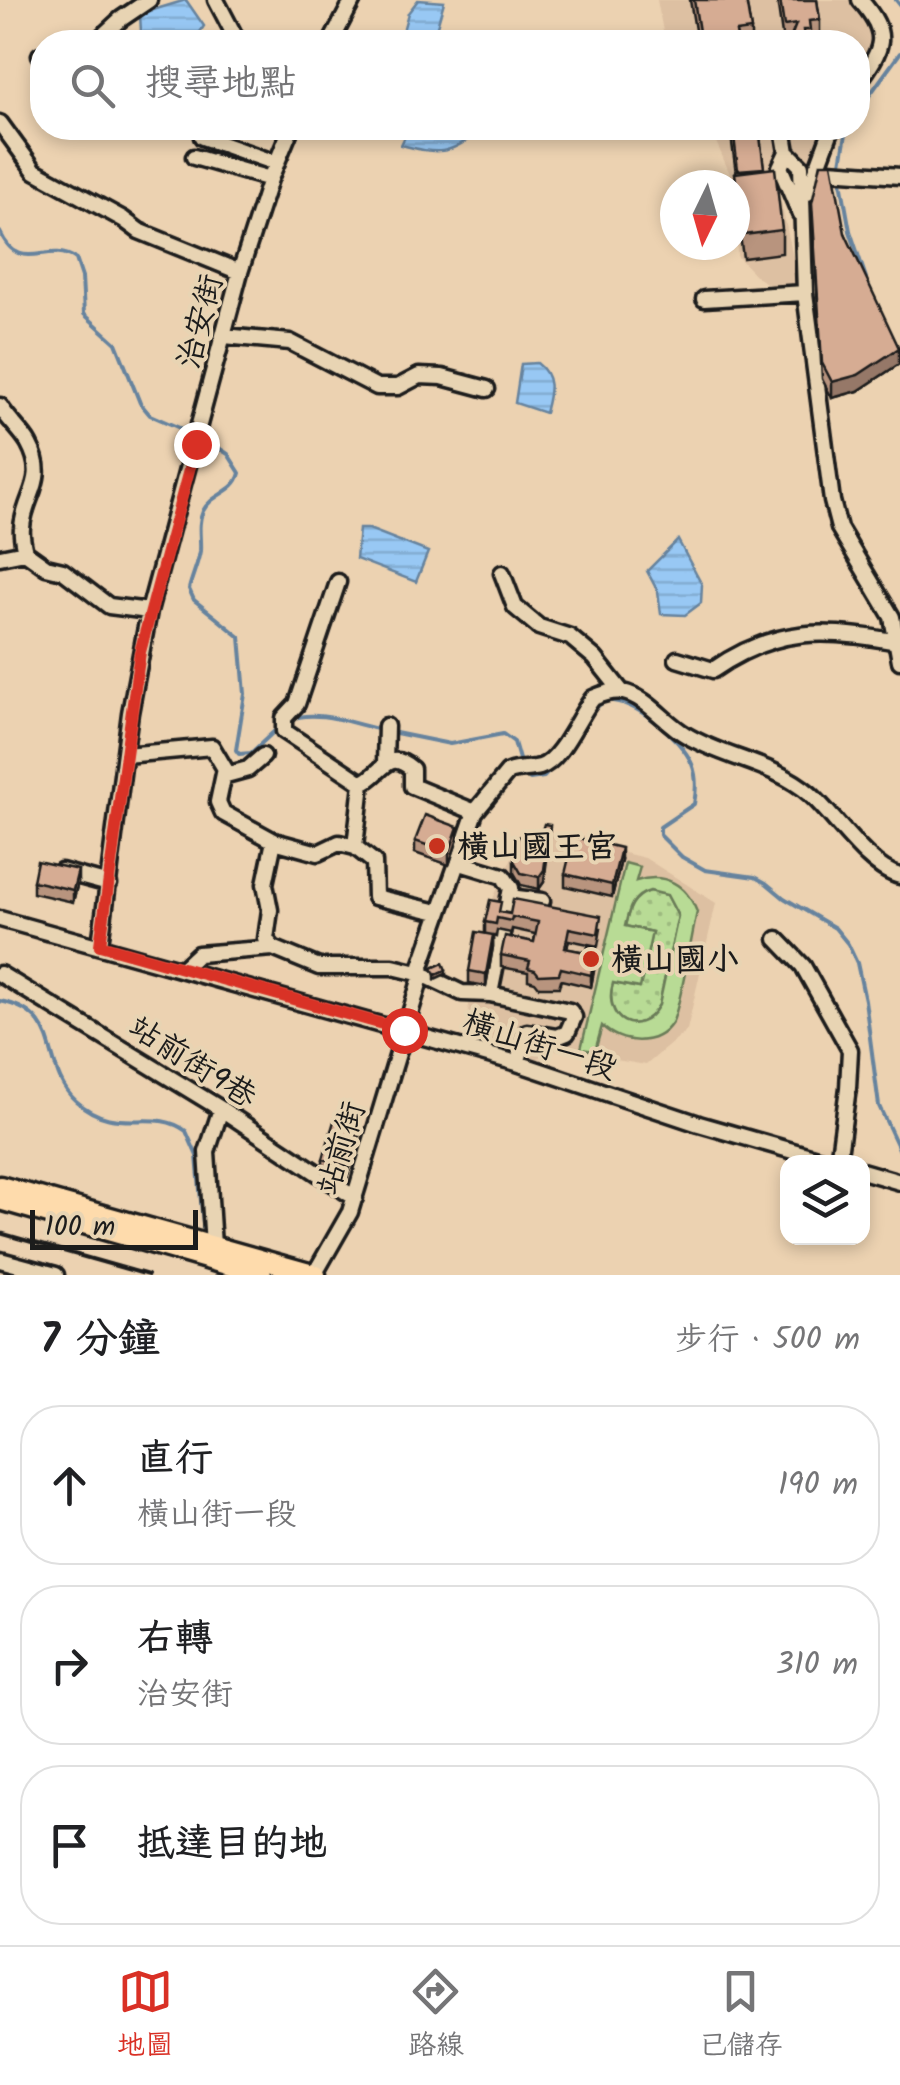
<!DOCTYPE html>
<html lang="zh-TW">
<meta charset="utf-8">
<style>
:root{--surface:#fff;--page:#f2f2f2;--text:#202124;--muted:#757577;--line:#e0e0e0;--accent:#d93025}
body{margin:0;font-family:Kalam,"LXGW WenKai TC",sans-serif;background:var(--page);color:var(--text)}
.controls{position:absolute;right:30px;bottom:30px;display:grid;overflow:hidden;border-radius:20px;box-shadow:0 5px 15px #0003}
.controls button{width:90px;height:90px;display:grid;place-items:center;padding:0;border:0;border-bottom:2px solid var(--line);background:var(--surface);color:var(--text);font:50px sans-serif}
.compass{position:absolute;left:660px;top:170px;width:90px;height:90px;border-radius:50%;background:var(--surface);box-shadow:0 5px 15px #0003;rotate:185deg}
.scale{position:absolute;left:30px;bottom:25px;width:168px;box-sizing:border-box;padding-left:10px;border:5px solid #1c1c1c;border-top:0;font-size:28px;line-height:35px;white-space:nowrap;color:#1c1c1c;-webkit-text-stroke:8px #e8d4b3;paint-order:stroke}
.stop{position:absolute;width:30px;height:30px;margin:-22px;border:8px solid #d93025;border-radius:50%;background:#fff}
.stop.end{background:#d93025;border-color:#fff;box-shadow:0 2px 10px #0008}
.list{margin:0;padding:0;list-style:none}
h2{display:flex;justify-content:space-between;align-items:center;height:130px;margin:0;padding:0 40px;font-size:42px}
h2 small{font-size:32px;font-weight:400;color:var(--muted)}
.list li{display:grid;grid-template-columns:65px 1fr auto;gap:30px;align-items:center;box-sizing:border-box;height:160px;margin:0 20px 20px;padding:0 20px;border:2px solid var(--line);border-radius:40px}
.list b{display:block;font-size:38px;white-space:nowrap}
.list p{margin:0;font-size:32px;white-space:nowrap;color:var(--muted)}
.list em{font-size:32px;font-style:normal;color:var(--muted)}
.icon{flex:none;width:55px;height:55px;fill:none;stroke:currentColor;stroke-width:2;stroke-linecap:round;stroke-linejoin:round}
.map{position:relative;flex:none;width:900px;height:1275px;overflow:hidden}
.search{position:absolute;background:var(--surface);box-shadow:0 5px 15px #0003;left:30px;right:30px;top:30px;height:110px;display:flex;align-items:center;gap:25px;box-sizing:border-box;padding:0 35px;border-radius:40px;color:var(--muted);font-size:38px}
.sheet{height:670px;background:var(--surface)}
nav{display:flex;justify-content:space-around;align-items:center;box-sizing:border-box;height:140px;border-top:2px solid var(--line);background:var(--surface);font-size:28px;color:var(--muted)}
nav a{display:grid;justify-items:center;gap:5px}
nav .on{color:var(--accent)}
.map>svg:first-child{display:block}
</style>
<div class="map">
<svg width="900" height="1275" viewBox="0 0 900 1275">
<defs>
<pattern id="grass-dots" width="8" height="8" patternUnits="userSpaceOnUse" patternTransform="scale(2.5)"><rect width="8" height="8" fill="#b8db95"/><path d="M2 2h.1M6 6h.1" fill="none" stroke="#9ebb80" stroke-width="1.8" stroke-linecap="round"/></pattern>
<pattern id="water-rules" width="6" height="5" patternUnits="userSpaceOnUse" patternTransform="scale(2.5)"><rect width="6" height="5" fill="#98c8f4"/><path d="M0 2.5h6" fill="none" stroke="#82abd1"/></pattern>
</defs>
<rect width="100%" height="100%" fill="#ecd2b1"/>
<filter id="ink" filterUnits="userSpaceOnUse"><feTurbulence type="fractalNoise" baseFrequency=".01" numOctaves="2"/><feDisplacementMap in="SourceGraphic" scale="20" xChannelSelector="R" yChannelSelector="G"/><feConvolveMatrix kernelMatrix="1 2 1 2 8 2 1 2 1" color-interpolation-filters="sRGB"/></filter>
<g filter="url(#ink)">
<path fill="#ddc0a2" d="M657,0H852L865,10L873,30L870,50L858,68V42H665Z
M710,128H824L807,175L776,179L799,285L777,289L758,278L737,256L735,185H731L730,174Z
M525,829L645,858L716,903L687,1030L646,1065L544,1048L536,1065L498,1050L476,1029L468,1011L486,914Z"/>
<path fill="url(#grass-dots)" stroke="#6a7c58" stroke-width="2.5" d="M650,891L667,895L678,916L659,1005C638,1041 603,1020 613,983L639,988L652,932L625,926C629,909 632,897 650,891Z"/>
<path fill="#b8db95" stroke="#6a7c58" stroke-width="2.5" fill-rule="evenodd" d="M625,863L640,867L636,881C665,872 686,884 697,912C692,933 680,1010 672,1023C656,1048 620,1044 602,1026L595,1051L581,1049ZM650,891L667,895L678,916L659,1005C638,1041 602,1020 613,983L640,988L652,932L625,926C629,908 632,896 650,891Z"/>
<path fill="url(#water-rules)" stroke="#66839e" stroke-width="2.5" d="M186,0L204,26L195,40L152,42L141,32L140,14Z
M418,0L444,2L437,26L444,42H400L408,13Z
M409,128H478V132C449,156 437,154 401,145Z
M537,363C555,377 550,393 545,413L515,403L521,364Z
M359,529H369L428,552L416,582L356,559Z
M678,540L702,585L701,603L685,615L661,614L658,592L647,571Z"/>
<g fill="none" stroke-linecap="round" stroke-linejoin="round">
<path stroke="#66839e" stroke-width="4" d="M896,0L900,5
M858,111L900,53
M841,163L847,128
M841,181L850,231L866,278
M0,232C21,277 47,239 76,259L82,277L84,314L116,343L140,403L150,415L191,433
M200,436L228,454L240,473C235,493 212,493 203,511C197,524 201,538 200,551C198,564 192,576 189,589L194,600L240,637L245,694L236,750L239,754L251,753L281,725
M590,713L604,701C634,698 681,738 692,764C697,776 696,793 694,804L660,827V835L682,857L705,870L755,877L766,883L784,898L835,928L848,944L857,963L865,1000L879,1106L900,1151
M289,720C316,708 353,724 382,730
M391,732L450,744L503,734L514,742L520,763
M525,775L530,779L544,777L567,751
M0,1001C66,1014 39,1067 76,1101C117,1138 152,1106 186,1131L197,1156L204,1235"/>
<g stroke="#1c1c1c" stroke-width="21">
<path id="minor" d="M216,0L238,42
M96,42L121,19L149,0
M331,42L353,0
M40,55L42,58
M858,83C883,48 891,35 860,0
M0,123L35,171L123,219L139,231L240,272
M783,128L787,152L780,167L800,214
M202,137L276,163
M787,152L801,166L805,293L832,501L839,528L892,617L900,661
M194,157L270,179
M817,166L829,171L900,176
M808,193L832,128
M704,299L805,293
M224,336L290,342L377,387H398L419,376L442,377L487,389
M0,406C8,420 22,431 29,444C49,481 24,495 22,528C21,536 23,544 25,552L46,567L63,571L109,606L149,611
M0,557L25,552
M502,573L515,607L539,627L570,637L595,658L622,692
M338,582L297,704L284,718V731L362,783
M677,659L713,670C775,627 825,628 897,642
M125,755L212,747L225,769L218,802L223,813L274,841L318,853L339,843L355,847L374,862L375,897L438,912
M385,763L386,726
M226,775L248,769L263,756
M274,841L265,884L270,910L266,939L273,948L319,967H393L422,974L462,993L490,994L570,1011L574,1017L567,1033L557,1037L527,1032L517,1063
M355,847L362,783C382,775 387,747 412,769V786L475,812
M457,862L503,876L511,888L490,994
M61,871L109,884
M509,897L542,901
M0,919L517,1063L699,1124L831,1162
M777,939L803,966L850,1050L848,1088L838,1162
M100,945L130,713L149,611L240,272L270,179L291,128
M183,968L198,954L273,948
M0,974L221,1109L355,1198
M862,1171L900,1182
M213,1246L207,1152L221,1109
M0,1260L56,1275
M314,1275L350,1212L422,974L421,966L475,812L508,772C519,768 529,770 540,767C561,761 579,715 593,698C602,694 612,690 623,692C647,697 665,723 686,735C726,759 774,763 810,794C835,816 869,869 900,876"/>
</g>
<g stroke="#1c1c1c" stroke-width="25">
<path id="major" d="M0,1186L316,1275
M0,1200L262,1275"/>
</g>
<use href="#minor" stroke="#e8d4b3" stroke-width="14"/>
<use href="#major" stroke="#fedbac" stroke-width="18"/>
<path stroke="#1c1c1c" stroke-width="4" d="M0,1233L148,1275"/>
</g>
<path fill="#b8947e" stroke="#1c1c1c" stroke-width="2.5" d="M690,0H746L751,30V42H697Z
M777,0H817L820,20V42H783Z
M730,128H759L764,170L782,230V253L743,258L735,197L736,173Z
M812,203L845,233L899,364L858,391L832,398L822,379Z
M550,837L544,882L539,889L521,885L514,873V861L539,840Z
M458,839L449,865L415,853V841Z
M621,860L612,897L565,886V874Z
M33,881L78,882L73,902L33,893Z
M501,912L601,928L598,946L569,940L567,949L587,952L597,951L591,987L561,980L559,987H539L535,982L528,980V972L501,967V955L534,942L535,934L512,929L511,933L497,930L496,937L493,936V947L486,986L469,983V971L485,934V922Z
M360,1133L347,1178L323,1171V1159Z"/>
<path fill="#967867" stroke="#1c1c1c" stroke-width="2.5" d="M899,348V364L858,391L832,398V382Z
M550,825L544,882L539,889V877Z
M458,827V839L449,865V853Z
M621,848V860L612,897V885Z
M78,870V882L73,902V890Z
M493,935V947L486,986V974Z
M597,947L595,966L591,987V975Z
M446,970V974L435,979V975Z
M360,1121V1133L347,1178V1166Z"/>
<path fill="#d6ac93" stroke="#1c1c1c" stroke-width="2.5" d="M694,0H746L751,30L736,32L737,38L742,42H709L708,36L700,38Z
M780,0H817L820,20L809,21L810,30H803L804,40L801,42L791,37L796,24L784,26Z
M733,128H759L764,168L738,170Z
M821,163H832L845,233L899,348L858,375L832,382L822,363L812,203Z
M775,168L782,230L743,235L735,173Z
M425,815L458,827L449,853L415,841Z
M544,824L550,825L544,870L539,877L521,873L514,861L516,841L522,834L539,840Z
M574,837L621,848L612,885L565,874Z
M37,861L78,870L73,890L33,881Z
M513,899L601,916L598,934L569,928L565,948L595,954L591,975L561,968L559,974L539,975L535,970L528,968L530,961L501,955L505,936L534,942L538,922L512,917L511,921L497,918L496,924L485,922L490,900L501,902L499,912L510,914Z
M476,932L493,935L486,974L469,971Z
M588,945L597,947L595,957V954L587,952Z
M443,963L446,970L435,975L432,968Z
M336,1114L360,1121L347,1166L323,1159Z"/>
</g>
<g fill="none" stroke-linecap="round" stroke-linejoin="round" filter="url(#ink)">
<path stroke="#d93025" stroke-width="12" d="M196,444L140,652L100,945L404,1030"/>
</g>
<g fill="#c8321e" stroke="#e8d4b3" stroke-width="4">
<circle cx="437" cy="846" r="10"/>
<circle cx="591" cy="959" r="10"/>
</g>
<g text-anchor="middle" stroke-width="8" stroke-linejoin="round" paint-order="stroke">
<g font-size="32" fill="#1c1c1c" stroke="#e8d4b3">
<text transform="translate(199 321) rotate(-75)" y="11">治安街</text>
<text transform="translate(540 1044) rotate(18)" y="11">橫山街一段</text>
<text transform="translate(193 1061) rotate(32)" y="11">站前街9巷</text>
<text transform="translate(340 1148) rotate(-73)" y="11">站前街</text>
</g>
<g font-size="32" font-weight="bold" fill="#1c1c1c" stroke="#e8d4b3" text-anchor="start">
<text x="457" y="857">橫山國王宮</text>
<text x="611" y="970">橫山國小</text>
</g>
</g>
</svg>
<div class="controls">
<button><svg class="icon" aria-label="layers" viewBox="0 0 24 24"><path d="M12 4l9 5-9 5-9-5zM3 14l9 5 9-5"/></svg></button>
</div>
<svg class="compass" viewBox="-18 -18 36 36"><path d="M0-13l5 13h-10z" fill="#e53935"/><path d="M0 13l5-13h-10z" fill="#757577"/></svg>
<div class="scale">100 m</div>
<div class="stop" style="left:404px;top:1030px"></div>
<div class="stop end" style="left:196px;top:444px"></div>
<div class="search"><svg class="icon" aria-label="search" viewBox="0 0 24 24"><circle cx="10" cy="10" r="6"/><path d="M15 15l6 6"/></svg>搜尋地點</div>
</div>
<section class="sheet">
<h2>7 分鐘<small>步行 · 500 m</small></h2>
<ul class="list">
<li><svg class="icon" aria-label="ahead" viewBox="0 0 24 24"><path d="M12 20V5M6 11l6-6 6 6"/></svg><div><b>直行</b><p>橫山街一段</p></div><em>190 m</em></li>
<li><svg class="icon" aria-label="right" viewBox="0 0 24 24"><path d="M7 20v-9h11M14 6l5 5-5 5"/></svg><div><b>右轉</b><p>治安街</p></div><em>310 m</em></li>
<li><svg class="icon" aria-label="arrive" viewBox="0 0 24 24"><path d="M6 21V4h12l-3 4 3 4H6"/></svg><div><b>抵達目的地</b></div></li>
</ul>
</section>
<nav>
<a class="on"><svg class="icon" aria-label="map" viewBox="0 0 24 24"><path d="M3 6l6-2 6 2 6-2v14l-6 2-6-2-6 2zM9 4v14M15 6v14"/></svg>地圖</a>
<a><svg class="icon" aria-label="directions" viewBox="0 0 24 24"><path d="M12 3l9 9-9 9-9-9zM9 14v-3h6M13 9l2 2-2 2"/></svg>路線</a>
<a><svg class="icon" aria-label="saved" viewBox="0 0 24 24"><path d="M7 4h10v16l-5-4-5 4z"/></svg>已儲存</a>
</nav>
